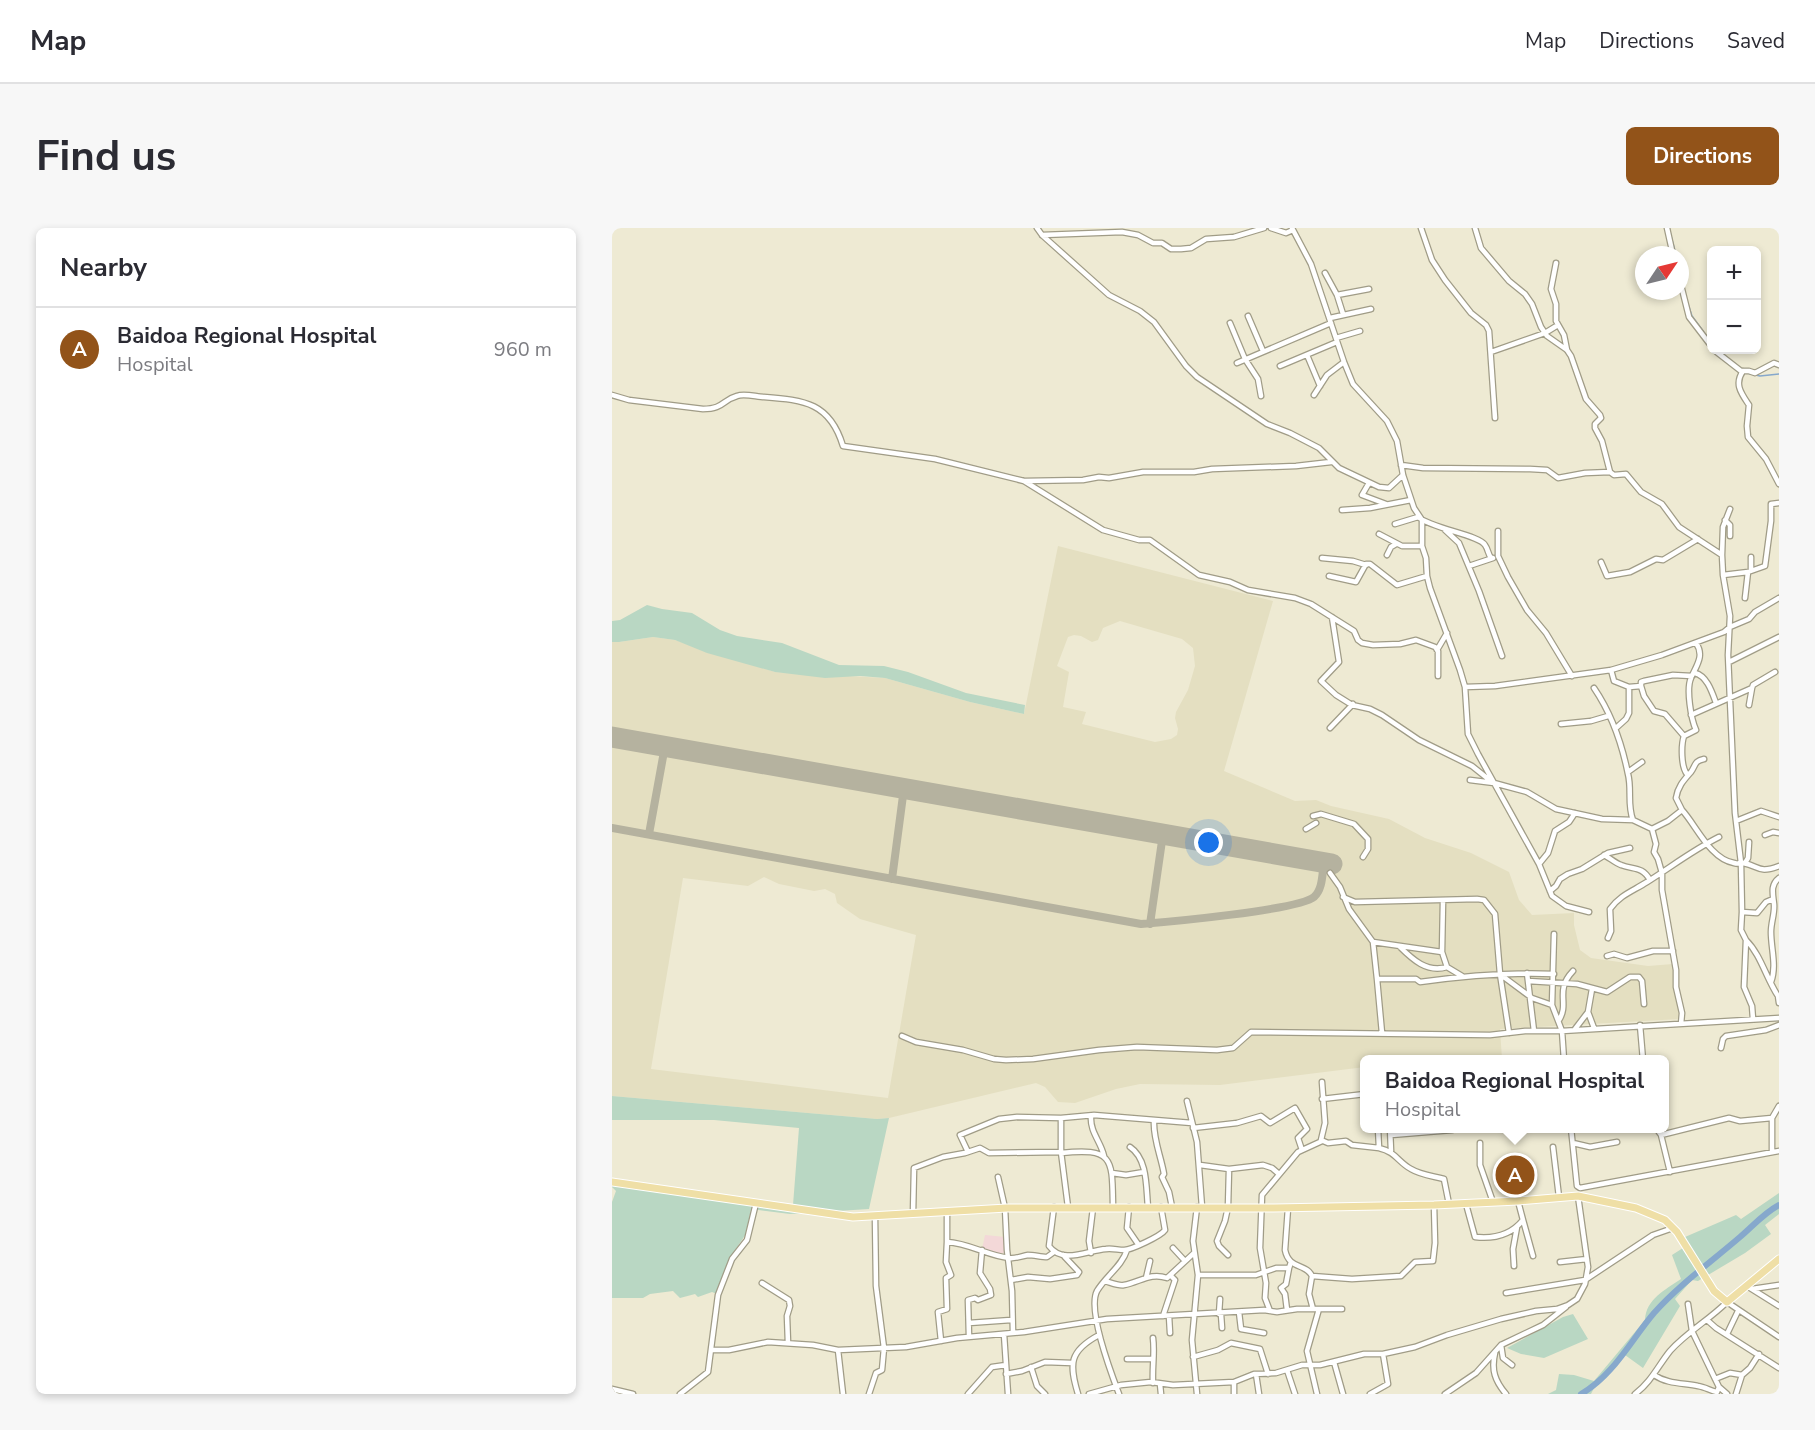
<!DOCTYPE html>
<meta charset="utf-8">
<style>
:root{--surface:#fff;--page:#f7f7f7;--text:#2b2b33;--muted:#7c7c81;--line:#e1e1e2;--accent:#925319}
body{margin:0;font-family:"Nunito Sans",sans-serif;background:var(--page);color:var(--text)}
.controls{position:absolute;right:18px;top:18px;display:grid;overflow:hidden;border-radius:9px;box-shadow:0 3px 9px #0003}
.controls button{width:54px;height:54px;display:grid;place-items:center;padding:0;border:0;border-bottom:2px solid var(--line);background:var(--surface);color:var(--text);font:30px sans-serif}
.compass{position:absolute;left:1023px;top:18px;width:54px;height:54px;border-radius:50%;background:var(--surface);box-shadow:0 3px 9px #0003;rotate:55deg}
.you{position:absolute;left:597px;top:615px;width:21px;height:21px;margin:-15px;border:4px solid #fff;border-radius:50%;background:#1a73e8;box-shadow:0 0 0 9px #1a73e833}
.badge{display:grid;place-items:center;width:39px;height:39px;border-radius:50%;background:var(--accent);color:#fff;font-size:20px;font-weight:700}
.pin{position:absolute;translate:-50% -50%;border:3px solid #fff;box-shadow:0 2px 6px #0006}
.popup{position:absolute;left:748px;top:827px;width:309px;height:78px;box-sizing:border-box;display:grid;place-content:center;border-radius:9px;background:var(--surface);filter:drop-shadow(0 2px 4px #0005);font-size:20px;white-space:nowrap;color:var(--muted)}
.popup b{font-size:22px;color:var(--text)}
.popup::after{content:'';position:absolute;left:50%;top:100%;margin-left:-12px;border:12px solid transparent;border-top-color:var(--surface)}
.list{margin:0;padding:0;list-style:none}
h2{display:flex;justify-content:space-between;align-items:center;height:78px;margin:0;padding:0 24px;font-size:26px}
h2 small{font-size:20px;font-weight:400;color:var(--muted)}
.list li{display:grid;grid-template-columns:39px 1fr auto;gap:18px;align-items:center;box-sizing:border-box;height:84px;padding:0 24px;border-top:2px solid var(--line)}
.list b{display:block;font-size:22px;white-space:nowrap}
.list p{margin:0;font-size:20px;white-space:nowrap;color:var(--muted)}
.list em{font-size:20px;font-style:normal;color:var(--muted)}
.map{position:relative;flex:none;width:1167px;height:1166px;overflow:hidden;border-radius:9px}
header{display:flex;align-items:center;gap:36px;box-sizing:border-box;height:84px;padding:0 30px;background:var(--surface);border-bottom:2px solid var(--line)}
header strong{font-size:28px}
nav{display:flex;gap:33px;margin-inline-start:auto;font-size:21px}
.intro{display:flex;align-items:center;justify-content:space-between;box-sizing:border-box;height:144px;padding:0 36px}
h1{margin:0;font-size:42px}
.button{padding:15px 27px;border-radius:9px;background:var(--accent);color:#fff;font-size:21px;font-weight:700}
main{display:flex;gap:36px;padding:0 36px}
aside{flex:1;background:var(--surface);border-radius:9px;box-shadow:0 3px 9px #0003}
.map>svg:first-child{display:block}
</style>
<header>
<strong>Map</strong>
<nav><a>Map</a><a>Directions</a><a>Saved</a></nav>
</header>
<div class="intro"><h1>Find us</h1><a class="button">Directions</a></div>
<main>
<aside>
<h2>Nearby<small></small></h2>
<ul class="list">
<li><span class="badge">A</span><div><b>Baidoa Regional Hospital</b><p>Hospital</p></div><em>960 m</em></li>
</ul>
</aside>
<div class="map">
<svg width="1167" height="1166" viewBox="0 0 1167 1166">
<rect width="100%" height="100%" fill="#eeead3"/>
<path fill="#e4dfc1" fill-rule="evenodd" d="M446,318L661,373L612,543L683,573L704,572L719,578L777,591L813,610L859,625L897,644L907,672L920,687L962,685V697L968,722L979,730L1036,738L1061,736L1068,791L888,801L890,831L753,832V839L608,857L528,856L504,861L463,875L446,874L433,859L424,855L277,890L265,891L0,868V414H7L41,409L63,412L163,444L273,450L358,474L412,486ZM508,393L570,411L581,420L583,438L576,462L564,484L563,490L566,501L565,507L559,511L543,514L470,496L474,484L451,479L457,444L445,438L456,409L462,407L469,408L480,414L486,412L491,400ZM152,649L167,656L202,663L213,661L223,666L225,675L248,691L304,707L276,870L39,841L71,650L136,658Z"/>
<path fill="#f3d8d8" d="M373,1007L393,1009V1025H379L370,1021Z"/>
<path fill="#b9d7c3" d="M35,377L50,381L80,385L108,402L125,408L170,415L227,437L272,438L296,444L354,465L413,477L412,486L358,474L273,450L248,448L213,450L163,444L95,425L63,412L41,409L7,414H0V393L8,392Z
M0,868L265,891L277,890L257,981L178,986L139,981L134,1006L117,1031L112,1053L105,1066L100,1064L86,1069L83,1066L68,1070L61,1063L38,1066L31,1070H0V974L4,963L0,959V950L181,977L187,900L102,892H0Z
M1167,965V986L1153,997L1159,1006L1133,1025L1086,1053L1080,1052L1063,1071L1068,1078L1031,1140L1013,1127L983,1158L979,1166H936L944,1162L947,1146L962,1147L982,1153L1033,1092C1034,1071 1053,1062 1069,1051L1060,1027L1071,1020L1073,1009L1124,987L1129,991Z
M961,1086L976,1111L932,1130L909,1126L895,1120L951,1089Z"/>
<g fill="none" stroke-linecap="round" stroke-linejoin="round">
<path stroke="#86a8cc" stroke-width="1.5" d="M1058,4L1064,27
M1075,73L1080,88L1091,103
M1135,145L1148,148L1167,146"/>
<path stroke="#86a8cc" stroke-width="6" d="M969,1166C1001,1148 1019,1112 1042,1085C1068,1056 1099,1034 1128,1009C1141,998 1152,985 1167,977"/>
<path stroke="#b5b29f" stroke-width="8" d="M0,600L529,696C555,694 687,682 702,669C711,661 710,646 712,635
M37,606L53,518
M280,651L292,560
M538,696L551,606"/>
<path stroke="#b5b29f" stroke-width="21" d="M0,509L720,636"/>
<g stroke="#a09c87" stroke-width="7">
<path id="minor" d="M425,0L430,7L497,67L528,83L542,94L574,138L585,149L655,196L678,205L707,220L727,240L767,259L777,260L791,247
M659,0L674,5L681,2
M680,0L699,36L732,134L741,156L775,193L785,213L791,247L802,280L810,292V318L814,330L815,348L818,360L848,442L853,459L856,506L866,526L927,636L940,668L954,678L977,684
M809,0L820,32L833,52L859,85L874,97L877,103L883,190
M863,0L869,20L897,53L913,66L920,76L929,99L935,108L955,122L959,128L974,171L988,187L989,190L983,196V200L990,213L998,244
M1055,0L1061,27
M430,7L510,4L526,7L541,15H550L559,21H569L579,20L594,11L622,9L652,0
M944,35L939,61L944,76V93L952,107L955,122
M713,45L725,67L731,86
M1068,53L1077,89L1100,119
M725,67L757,61
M636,88L651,123
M718,90L759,81
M618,95L633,131L646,151L649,168
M724,110L748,103
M1102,122L1129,143H1137L1143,145L1162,135L1167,137
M879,124L933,105L946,97
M695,127L708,158
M625,135L719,95
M668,138L725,114
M1131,143C1122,156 1129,165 1137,177L1135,198L1136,209L1154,231L1167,256
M0,167L17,172L91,181C112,181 110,172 125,168C132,165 145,169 152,169C193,172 218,175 231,218L323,231L412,253L471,252L487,249L497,250L531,244H582L600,241L684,238L719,234
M702,167L715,147L732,134
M789,237L811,240L918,241L935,242L946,250L973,245L998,244L1002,247L1014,246L1029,264L1050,276L1067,299L1110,327L1111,347
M412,253L491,302L527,312H538L587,347L618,354L636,362L683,370L699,376L742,403L746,412L750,415L761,417L788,416L804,412L823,419L826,423V448
M757,255L750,267L774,276
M730,282L758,280L799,272
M1113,292L1118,297V308
M783,296L806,289C821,301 867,307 873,317C876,321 876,326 879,330
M833,302L847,315L867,363L890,428
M886,303V328L896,349L915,382L934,405L960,448
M767,306L790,318H810
M775,327L779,319L784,316
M1110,327L1111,299L1118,281
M710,330L741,333L754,337
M989,334L995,348L1018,344L1044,331L1051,332L1086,311
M857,338L881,330
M1139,342V329
M717,348L744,354L754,336H758L785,357L815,348
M1133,370L1136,344
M720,389L727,434L709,453L724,467L740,477L758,481L770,487L807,512L860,538L880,554
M825,422L835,405
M1117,434L1167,409
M999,442L1050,427L1112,404L1118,399L1137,391L1143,384L1167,370
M1083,445C1095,448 1100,464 1104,475
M1029,458V454L1032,453L1061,447L1080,448
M853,459L883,458L999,442L1002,453L1017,459L1029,458L1032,468L1042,483L1053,486L1072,508
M982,460C999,485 1010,516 1016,546C1020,561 1015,577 1021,592
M1137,477L1140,460
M1079,487L1140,460L1141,457L1163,444
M949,496L979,493L996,488
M718,500L741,476
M1004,500L1014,491L1017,485V459
M1016,544L1030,534
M1075,546C1069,539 1069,517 1072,508L1084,502C1079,491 1074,461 1079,450C1084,438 1093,428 1084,415
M858,552L882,555L915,564L944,581L990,591L1021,592L1040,601L1056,593L1070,582C1084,597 1098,631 1122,635C1130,637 1123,634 1131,635C1148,638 1146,646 1167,638
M1070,582L1064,570C1066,558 1072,552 1079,544C1084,537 1082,533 1092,531
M701,588L709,586L742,596L756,611V621L751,629
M1124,593L1149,583L1167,589
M694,601L704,595
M1040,601L1044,616L1042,624L1046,631L1050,645V662L1064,742V759L1070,785L1069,796
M1153,607L1161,604L1167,605
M992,627C998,630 1003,635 1009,637C1022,642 1030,638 1038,652
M1133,635L1136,630L1137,614
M927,636L936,625L943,603L957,594L963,585
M718,645L728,659L737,681L761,714L765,751H804L808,754C852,748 897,744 942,746
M938,663L944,658L948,651L956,646L970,641L996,625L1018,620
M731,669L743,674L865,671L872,672L883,686L888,746L897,805
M831,673L830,724L835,739L850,748
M1130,684L1145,685L1154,674L1161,671
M942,706L940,777L950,803L952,832
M996,710L999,703L998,681C1008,667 1021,663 1035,654C1059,639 1081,622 1107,609
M1134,712C1149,727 1154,750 1166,768L1167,775
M761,714L830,724
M787,718C801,732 815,745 835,739
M995,728L1002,726L1015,730L1041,723H1061
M915,745L922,803
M889,747L920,770L940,777
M765,751L770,805
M916,753L965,756L995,764L1018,749H1027L1030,753L1032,776
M1159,754C1165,738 1159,721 1159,704C1159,694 1163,685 1162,676C1161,666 1158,657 1167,650
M976,784L982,800
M1141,791L1140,778L1132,759L1134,712L1129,702L1130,684L1129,635L1123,585L1116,427L1118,388L1111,347L1136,344L1153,338L1159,293V276L1167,275
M947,792C958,775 942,763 961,743
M1028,797L1031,832
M963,801L976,784L980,761
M290,808L304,814L351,822L382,831L394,832L421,831L487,822L525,819L605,822L621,820L639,804L878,807L913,803H950L1167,790
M1109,820L1111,811L1114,808L1154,802L1167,797
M710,854L713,895L709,912L716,915L734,913L740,917L767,920
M710,871L753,866
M575,873L585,914L590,979
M479,889C478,904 489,914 492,928
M449,890V924L456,979
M542,893C541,911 549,928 552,946L550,949L557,964L560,979
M581,900L625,895L649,888L658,895L683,880L695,901L686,910L690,922
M766,900L767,920C784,924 786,934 799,941C809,947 821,948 832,951L837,976
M778,900L779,923
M959,900L965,958L968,960L1167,923
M1044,900L1049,907L1117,890L1128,893L1160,890
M779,907L840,902
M1049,907L1058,944
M868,915V937L881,974
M961,915L978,919L1005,914
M518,919C536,931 534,960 536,979
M941,919L947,969
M356,924L348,907L387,891L405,889L449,890L482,887L580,895
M1160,924V890L1167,878
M449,925C503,919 500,932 501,979
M588,937L617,941L651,937L660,940L667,946
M500,945L514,947L532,944
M386,949L393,980L395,1022L400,1063L401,1105
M854,976L863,1009C881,1011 899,1007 911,992L906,973
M442,979L437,1018C451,1037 476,1022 494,1021C500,1020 506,1022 512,1022C519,1022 549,1008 553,1002L549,979
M517,979L515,1000L526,1016
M585,979L581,1013L586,1047L580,1112L585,1166
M676,980L673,1022C677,1042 694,1035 700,1048L740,1051L789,1048L803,1034L821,1033L823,1015L822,977
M335,984V1014C357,1015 376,1028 397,1030C403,1031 410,1028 416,1027C422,1027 429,1029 435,1029L442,1024
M301,986L302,940L331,929L353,925L368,920L377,925L449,924
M911,992L921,1028
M561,1020L573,1033
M479,1025L477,1013L481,980
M616,1027L607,1018L605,1013L613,993L616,979L617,941
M948,1034L975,1031
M902,1038L901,1021L905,999
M586,1047H644L664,1040H677L679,1034
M700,1048L697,1066L701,1081
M534,1050L538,1033
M399,1052L416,1049L438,1051L465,1047L467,1044L451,1027
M493,1053C500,1055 506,1058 512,1057C528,1054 539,1044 555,1050L582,1025
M150,1055L177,1072L178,1078L175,1088L176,1115
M1135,1058L1167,1078
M1140,1061L1167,1057
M894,1065L973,1052L1041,1007L1061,1000
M1076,1076L1080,1103L1107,1159L1115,1166
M675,1082L673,1066L669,1060L674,1056L677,1040
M658,1083L653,1070L654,1055L648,1020L650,967L686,924L710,913
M627,1084L629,1101L652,1105
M607,1086L608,1071
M609,1086L610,1100
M551,1088L563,1052L559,1048
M557,1088L558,1105
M1095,1092L1104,1100L1167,1140
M357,1095L399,1092
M392,1106L396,1166
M1115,1106L1126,1083
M357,1109L356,1072L363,1070L366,1072L379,1067L378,1061L368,1045L370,1022
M541,1110C543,1125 540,1139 541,1155
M329,1113L326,1084L335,1081L334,1050L339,1047L334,1034L335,1014
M99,1122H117L156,1114L201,1117L226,1122L294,1119L345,1110L412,1104L495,1091L652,1082L665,1084L685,1081H730
M226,1122L231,1166
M883,1125C879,1142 883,1153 894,1166
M581,1129L606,1122L619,1115L648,1121L656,1146
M515,1131H541
M722,1134L731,1166
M900,1137L891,1130L889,1117L931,1097L954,1079
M419,1139L425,1158L433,1166
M675,1142L683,1166
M394,1146L410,1143L433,1134L460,1135
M644,1146L647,1166
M1042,1147C1055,1156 1071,1155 1086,1158C1093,1159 1099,1163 1105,1164L1107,1159
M1103,1151L1118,1145L1130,1147L1138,1140L1147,1126
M548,1156L549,1166
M0,1161L21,1166
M68,1166L96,1144L106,1067L120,1031L135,1012L144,975
M257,1166L264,1145L270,1142L272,1120L264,1058L263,988
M356,1166L380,1139L394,1137
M466,1166C457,1136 457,1123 487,1107
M477,1166L509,1157L539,1154L561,1157L622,1154L642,1146L664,1145L690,1137H708L752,1126H771L803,1119L835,1107L889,1091L924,1083L945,1081L956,1077L965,1071L973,1056L976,1039L966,968
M507,1166C499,1145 475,1082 485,1063C494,1048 510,1038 515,1022
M622,1166V1154
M705,1166L695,1123L707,1081
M758,1166L776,1156L771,1126
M833,1166L864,1145L889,1117
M1023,1166C1039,1154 1046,1138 1058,1123C1075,1104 1097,1092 1115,1074L1167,1109
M1124,1166L1130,1147"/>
</g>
<g stroke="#fff" stroke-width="9">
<path id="major" d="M0,954L241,989L395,980H662L822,977L906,973L966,968L1024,980L1053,992L1065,1004L1102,1063L1115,1074L1167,1031"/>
</g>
<use href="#minor" stroke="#fff" stroke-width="4.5"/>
<use href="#major" stroke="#efdfa6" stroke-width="7"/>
</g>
</svg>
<div class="controls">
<button>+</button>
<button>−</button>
</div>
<svg class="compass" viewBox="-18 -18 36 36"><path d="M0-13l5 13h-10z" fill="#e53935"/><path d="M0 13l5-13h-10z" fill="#7c7c81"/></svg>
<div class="you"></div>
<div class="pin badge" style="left:903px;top:947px">A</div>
<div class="popup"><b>Baidoa Regional Hospital</b>Hospital</div>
</div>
</main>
